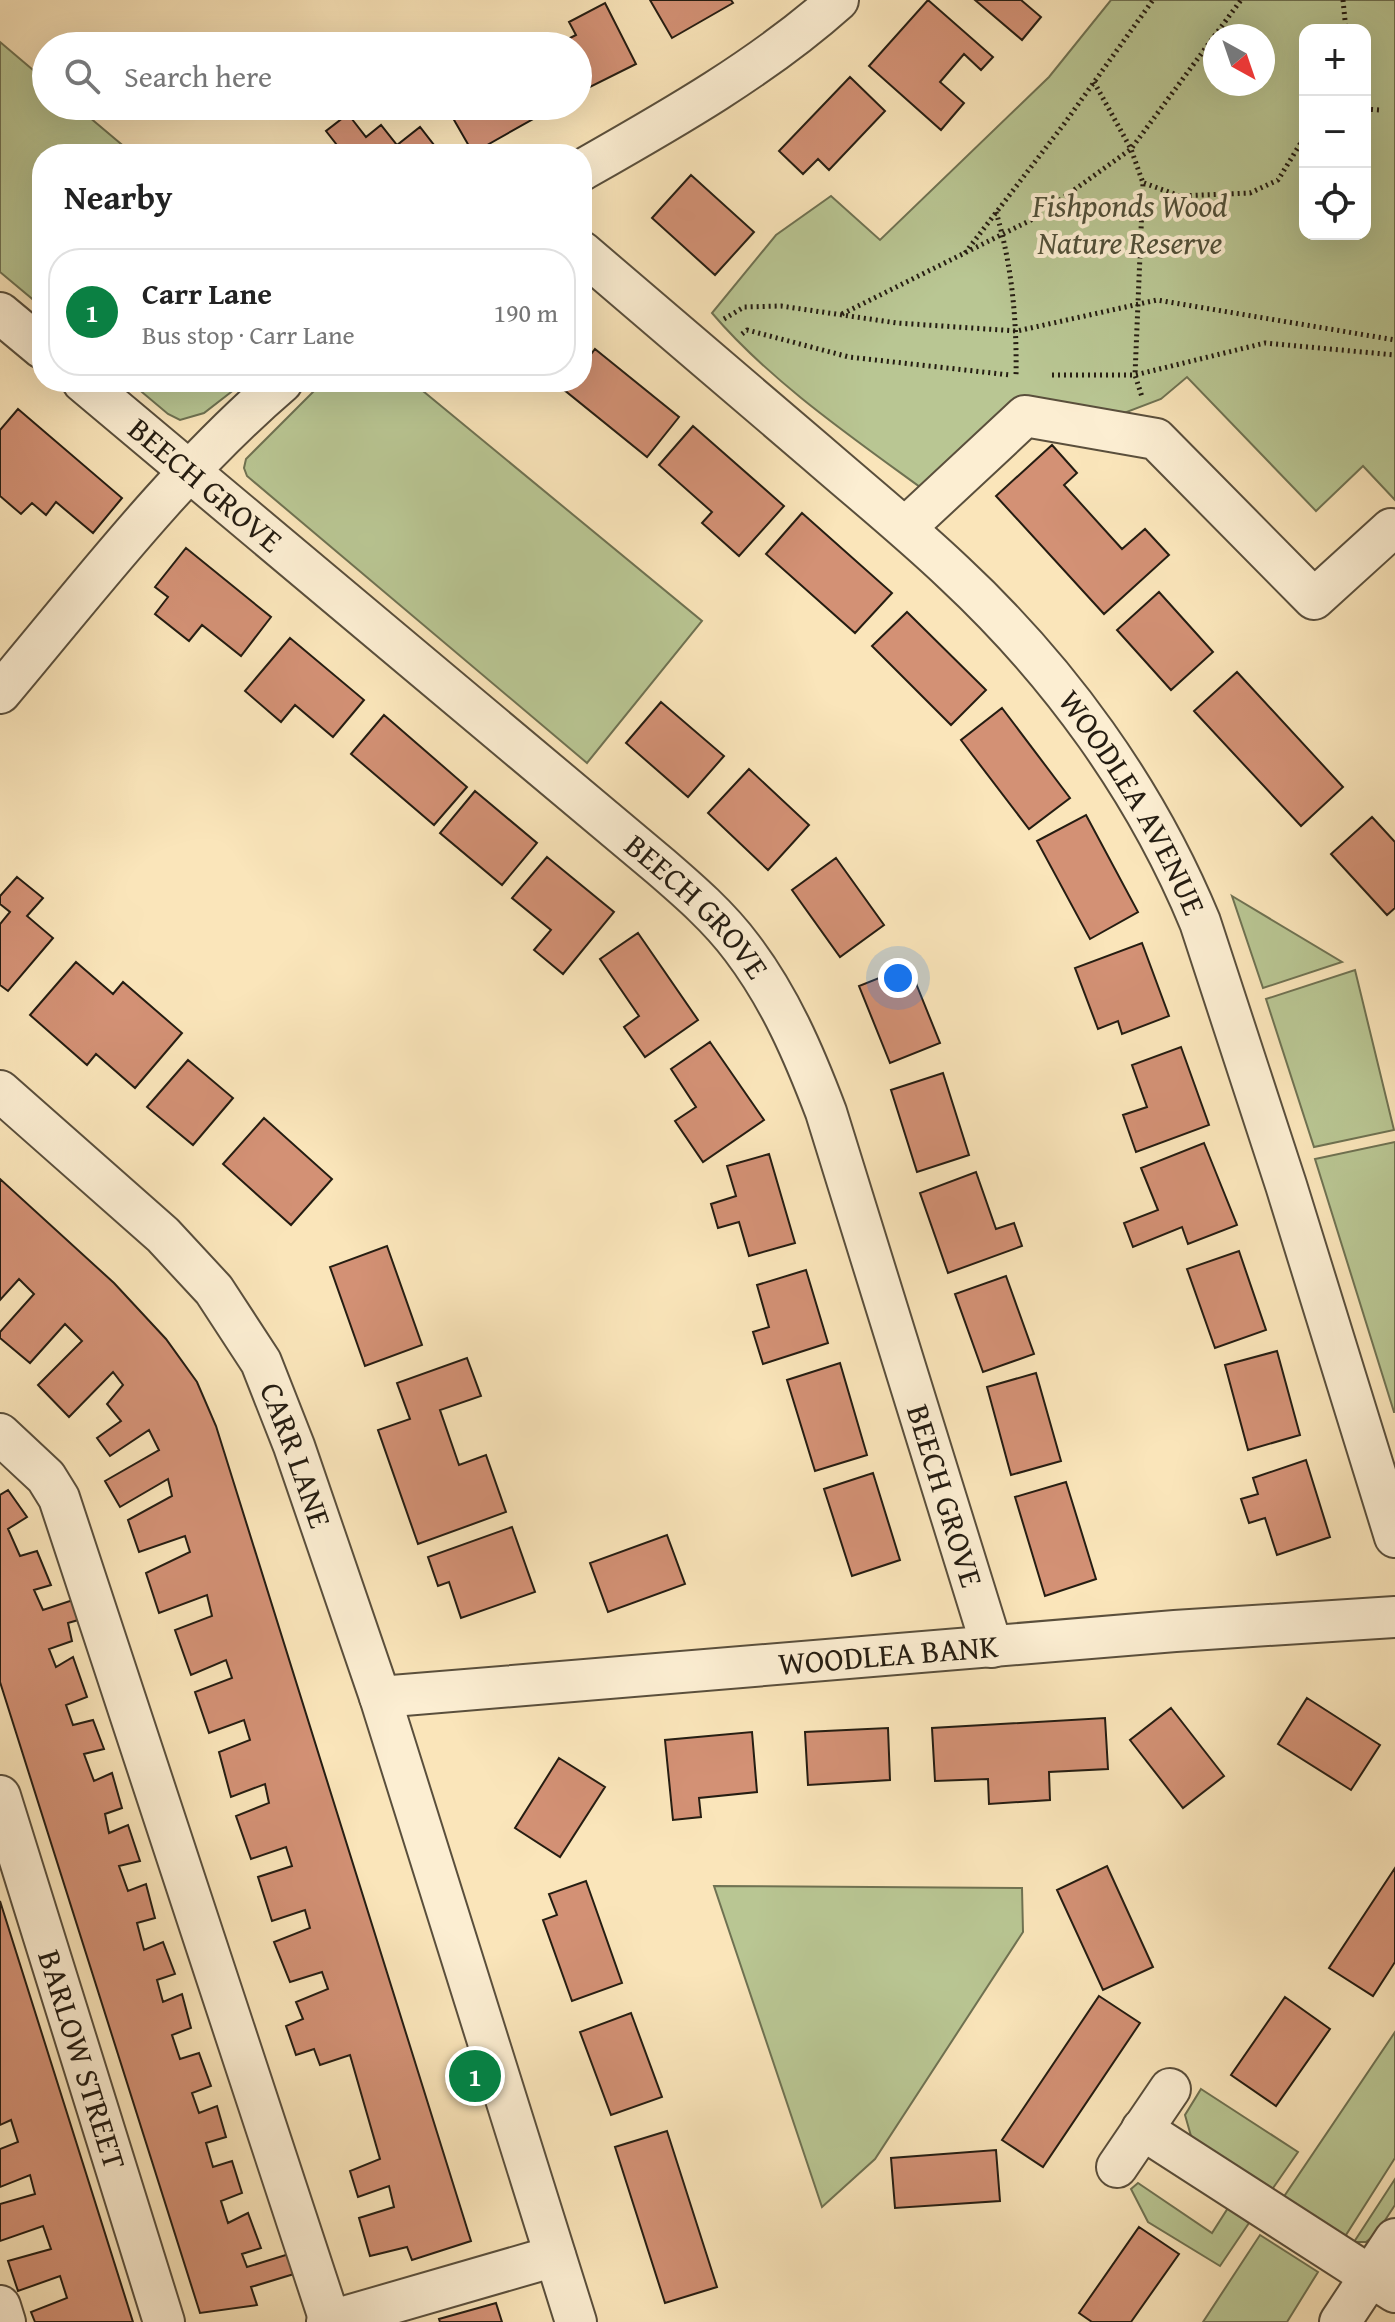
<!DOCTYPE html>
<meta charset="utf-8">
<style>
:root{--surface:#fff;--page:#f2f2f2;--text:#222;--muted:#767676;--line:#e0e0e0;--accent:#0b8043}
body{margin:0;font-family:"Gentium Book Plus",serif;background:var(--page);color:var(--text)}
.controls{position:absolute;right:24px;top:24px;display:grid;overflow:hidden;border-radius:16px;box-shadow:0 8px 32px #0002}
.controls button{width:72px;height:72px;display:grid;place-items:center;padding:0;border:0;border-bottom:2px solid var(--line);background:var(--surface);color:var(--text);font:40px sans-serif}
.compass{position:absolute;left:1203px;top:24px;width:72px;height:72px;border-radius:50%;background:var(--surface);box-shadow:0 8px 32px #0002;rotate:140deg}
.you{position:absolute;left:898px;top:978px;width:28px;height:28px;margin:-20px;border:6px solid #fff;border-radius:50%;background:#1a73e8;box-shadow:0 0 0 12px #1a73e833}
.badge{display:grid;place-items:center;width:52px;height:52px;border-radius:50%;background:var(--accent);color:#fff;font-size:26px;font-weight:700}
.pin{position:absolute;translate:-50% -50%;border:4px solid #fff;box-shadow:0 2px 8px #0006}
.list{margin:0;padding:0;list-style:none}
h2{display:flex;justify-content:space-between;align-items:center;height:104px;margin:0;padding:0 32px;font-size:34px}
h2 small{font-size:26px;font-weight:400;color:var(--muted)}
.list li{display:grid;grid-template-columns:52px 1fr auto;gap:24px;align-items:center;box-sizing:border-box;height:128px;margin:0 16px 16px;padding:0 16px;border:2px solid var(--line);border-radius:32px}
.list b{display:block;font-size:30px;white-space:nowrap}
.list p{margin:0;font-size:26px;white-space:nowrap;color:var(--muted)}
.list em{font-size:26px;font-style:normal;color:var(--muted)}
.icon{flex:none;width:44px;height:44px;fill:none;stroke:currentColor;stroke-width:2;stroke-linecap:round;stroke-linejoin:round}
.map{position:relative;flex:none;width:1395px;height:2322px;overflow:hidden}
.search{position:absolute;background:var(--surface);box-shadow:0 8px 32px #0002;left:32px;top:32px;width:560px;height:88px;display:flex;align-items:center;gap:20px;box-sizing:border-box;padding:0 28px;border-radius:44px;color:var(--muted);font-size:30px}
.panel{position:absolute;background:var(--surface);box-shadow:0 8px 32px #0002;left:32px;top:144px;width:560px;height:248px;border-radius:32px}
.map>svg:first-child{display:block}
</style>
<div class="map">
<svg width="1395" height="2322" viewBox="0 0 1395 2322">
<rect width="100%" height="100%" fill="#fae5ba"/>
<filter id="stains"><feTurbulence type="fractalNoise" baseFrequency=".0025" numOctaves="4"/><feColorMatrix values="0 0 0 0 .2 0 0 0 0 .09 0 0 0 0 .02 0 0 0 .5 -.17"/></filter>
<radialGradient id="worn" r=".72"><stop offset=".6" stop-color="#630" stop-opacity="0"/><stop offset="1" stop-color="#630" stop-opacity=".3"/></radialGradient>
<path fill="#b9c693" stroke="#6f7252" stroke-width="2" fill-rule="evenodd" d="M1111,0H1395V500L1363,466L1316,511L1187,377L1161,399L1111,418L1019,399L920,487C850,436 768,379 712,313L776,235L831,196L880,240L1049,77ZM1305,30H1365V234H1305ZM1215,36H1263V84H1215Z
M0,42L46,81V106H76L133,154H42V307L0,272Z
M130,382H244L204,413L180,420L168,414Z
M323,382H412L702,621L587,763L247,476L244,468L246,459Z
M1232,896L1342,962L1263,988Z
M1355,970L1394,1130L1314,1147L1266,999Z
M1395,1142V1412H1394L1315,1159Z
M714,1886L1022,1888L1023,1932L875,2159L822,2207Z
M1395,2032V2158L1344,2238L1283,2198Z
M1201,2089L1298,2152L1271,2191L1207,2150L1191,2136L1185,2115Z
M1395,2179V2205L1376,2234L1366,2242H1354Z
M1138,2183L1212,2233L1228,2208L1249,2223L1220,2266L1148,2222L1131,2189Z
M1260,2235L1318,2272L1287,2322H1203Z"/>
<path fill="#d39175" stroke="#251d12" stroke-width="2" d="M650,0H731L733,3L672,38Z
M928,0L993,57L981,70L964,54L940,82L964,103L941,130L869,66Z
M975,0H1021L1041,17L1022,40Z
M605,3L636,64L578,93V46H554L576,35L569,22Z
M850,77L885,111L829,170L818,159L803,174L779,151Z
M446,106H526L533,119L473,153Z
M348,114L366,137L381,125L397,145L420,127L441,154H344L326,131Z
M691,175L754,232L715,275L652,218Z
M595,349L679,417L647,457L563,389L569,382H582V366Z
M18,409L122,498L93,533L56,502L46,515L32,503L21,514L0,496V430Z
M693,426L784,506L739,556L702,523L712,512L659,465Z
M1052,445L1077,473L1064,485L1122,549L1145,529L1169,555L1104,614L996,496Z
M802,513L892,593L855,633L766,554Z
M186,548L271,617L241,656L202,625L189,641L155,614L168,597L155,587Z
M1159,592L1213,652L1171,690L1117,630Z
M907,612L986,690L951,725L872,646Z
M290,638L364,700L333,737L295,705L281,722L245,691Z
M1237,672L1343,787L1301,826L1194,711Z
M661,702L724,756L688,797L626,743Z
M1002,708L1070,798L1029,829L961,740Z
M384,715L467,787L434,825L351,754Z
M749,769L809,825L768,870L708,813Z
M475,791L537,843L502,885L440,833Z
M1086,815L1138,912L1090,939L1037,841Z
M1372,817L1395,842V908L1387,915L1331,854Z
M547,857L614,912L563,974L534,950L551,930L512,898Z
M836,858L884,925L840,957L792,890Z
M17,877L43,898L27,916L53,938L8,991L0,985V924L10,912L0,904V896Z
M638,933L698,1020L645,1057L624,1027L639,1016L600,959Z
M1142,943L1169,1016L1122,1034L1118,1021L1098,1029L1075,968Z
M76,962L113,994L123,982L182,1033L135,1088L96,1054L87,1065L30,1015Z
M909,966L940,1043L890,1063L859,986Z
M710,1042L764,1120L703,1162L675,1121L696,1107L671,1069Z
M1181,1047L1209,1125L1136,1152L1123,1115L1147,1107L1132,1065Z
M188,1060L233,1098L193,1145L147,1107Z
M943,1073L969,1155L917,1172L891,1090Z
M264,1118L332,1179L291,1225L223,1164Z
M1204,1143L1237,1225L1188,1244L1182,1227L1133,1247L1124,1223L1158,1210L1141,1168Z
M769,1154L795,1243L749,1256L739,1222L718,1228L711,1204L736,1196L727,1166Z
M976,1172L996,1229L1014,1223L1022,1246L948,1273L920,1193Z
M0,1179L114,1283L166,1339L197,1382L216,1426L471,2241L412,2260L407,2247L370,2256L359,2218L394,2207L389,2186L358,2197L350,2171L380,2159L350,2055L320,2065L314,2049L296,2055L286,2026L303,2019L296,2002L328,1989L322,1972L290,1982L274,1942L310,1928L305,1910L272,1921L258,1877L292,1866L286,1847L251,1859L236,1816L269,1803L265,1784L231,1797L219,1752L250,1740L244,1720L209,1733L195,1692L232,1678L226,1660L191,1675L175,1630L212,1616L207,1595L159,1613L146,1573L190,1552L185,1536L139,1552L128,1520L172,1496L168,1479L120,1507L105,1481L159,1450L149,1430L110,1456L97,1438L121,1421L107,1404L123,1385L113,1372L69,1417L38,1385L82,1341L65,1324L30,1363L0,1338V1332L34,1294L19,1279L0,1300Z
M387,1246L422,1345L365,1366L330,1267Z
M1239,1251L1266,1330L1215,1348L1187,1269Z
M806,1270L828,1343L763,1364L753,1332L769,1327L757,1285Z
M1006,1276L1034,1354L983,1372L955,1294Z
M1277,1351L1300,1435L1248,1450L1225,1365Z
M467,1358L481,1396L440,1410L459,1465L486,1455L506,1512L418,1544L378,1430L410,1419L397,1383Z
M840,1363L867,1455L815,1471L787,1380Z
M1036,1373L1061,1461L1011,1475L987,1387Z
M1306,1460L1330,1537L1277,1555L1265,1518L1249,1523L1241,1499L1258,1494L1253,1478Z
M873,1473L900,1560L852,1576L824,1489Z
M1066,1482L1096,1579L1045,1596L1015,1497Z
M8,1490L27,1517L8,1529L20,1556L37,1551L51,1585L34,1590L43,1610L76,1599L85,1618L68,1623L72,1641L49,1649L56,1667L73,1657L87,1697L66,1705L73,1725L93,1720L104,1749L84,1754L94,1781L112,1773L122,1808L105,1814L109,1833L128,1825L140,1861L119,1866L128,1891L146,1884L155,1918L137,1923L144,1950L163,1942L175,1974L157,1980L163,2002L182,1994L191,2028L172,2035L180,2059L199,2053L211,2086L192,2093L199,2113L217,2106L226,2137L206,2143L213,2167L232,2161L242,2193L221,2201L228,2223L248,2213L261,2248L242,2254L247,2267L289,2254L294,2274L251,2287L257,2305L200,2313L0,1682V1495Z
M512,1527L535,1592L461,1618L449,1582L438,1586L428,1557Z
M667,1535L685,1584L608,1612L590,1563Z
M1307,1698L1380,1745L1351,1790L1278,1744Z
M1171,1708L1224,1776L1183,1808L1130,1740Z
M1105,1718L1108,1769L1049,1772L1050,1800L989,1804L988,1779L935,1781L932,1728Z
M888,1728L890,1780L808,1785L805,1732Z
M752,1732L757,1792L699,1798L701,1817L673,1820L665,1740Z
M559,1758L605,1787L560,1857L515,1828Z
M1107,1866L1153,1967L1103,1990L1057,1890Z
M1395,1868V1962L1373,1996L1329,1968Z
M586,1881L622,1983L572,2001L543,1920L557,1915L549,1894Z
M0,1901L133,2322H35L31,2312L67,2298L60,2276L18,2291L8,2261L51,2249L43,2226L0,2241V2204L35,2194L30,2175L0,2187V2149L18,2142L11,2120L0,2125Z
M1099,1996L1140,2023L1043,2167L1002,2140Z
M1285,1997L1330,2029L1276,2106L1231,2075Z
M631,2013L662,2097L611,2115L580,2032Z
M667,2131L717,2287L665,2303L615,2147Z
M996,2150L1000,2201L895,2208L891,2158Z
M1139,2227L1179,2254L1131,2322H1092L1079,2313Z
M496,2303L502,2322H440L439,2319Z"/>
<g fill="none" stroke-linecap="round" stroke-linejoin="round">
<g stroke="#5a4f3c" stroke-width="44">
<g id="minor">
<path d="M582,170C670,120 762,68 838,0"/>
<path id="s1" d="M582,252C660,319 739,386 817,453C863,493 910,531 954,573C1059,671 1145,789 1200,922L1286,1185L1395,1537"/>
<path d="M0,313L42,348"/>
<path id="s2" d="M83,382L660,866C689,891 719,917 742,948C780,998 804,1054 826,1112L992,1647"/>
<path d="M905,528L1025,416L1156,439L1314,599L1391,529"/>
<path d="M0,693C90,586 176,473 282,382"/>
<path id="s3" d="M0,1091L163,1235L214,1290L261,1362L294,1446L380,1697L576,2322"/>
<path d="M0,1434L46,1477L59,1498L330,2321"/>
<path id="s4" d="M380,1697L1175,1631L1395,1617"/>
<path id="s5" d="M0,1796L164,2322"/>
<path d="M1142,2129L1395,2292"/>
<path d="M1117,2167L1170,2089"/>
<path d="M0,2306L5,2322"/>
<path d="M327,2322L555,2256"/>
<path d="M1340,2322L1395,2239"/>
</g>
</g>
<path stroke="#251d12" stroke-width="5" stroke-dasharray="2 4" stroke-linecap="butt" d="M1343,0L1346,30
M1094,82L1131,149L1143,183L1135,375L1142,397
M1365,109L1379,110
M1144,183L1180,196L1250,193L1278,180L1305,136
M996,212C1012,265 1017,321 1016,376
M965,253L1064,124L1153,0
M842,314L1035,218L1131,149L1241,0
M724,319L744,307L781,306L897,323L1017,331L1157,300L1395,340
M742,334L747,330L849,357L1010,375
M1052,375H1135L1265,343L1395,355"/>
<use href="#minor" stroke="#fceed2" stroke-width="40"/>
</g>
<g text-anchor="middle" stroke-width="8" stroke-linejoin="round" paint-order="stroke">
<g font-size="32" font-style="italic" fill="#515039" stroke="#fceed2">
<text x="1130" y="217">Fishponds Wood<tspan x="1130" dy="37">Nature Reserve</tspan></text>
</g>
<g font-size="32" fill="#251d12" stroke="#fceed2">
<text dy="11" stroke="none"><textPath href="#s2" startOffset="160">BEECH GROVE</textPath></text>
<text dy="11" stroke="none"><textPath href="#s1" startOffset="784">WOODLEA AVENUE</textPath></text>
<text dy="11" stroke="none"><textPath href="#s2" startOffset="808">BEECH GROVE</textPath></text>
<text dy="11" stroke="none"><textPath href="#s3" startOffset="478">CARR LANE</textPath></text>
<text dy="11" stroke="none"><textPath href="#s2" startOffset="1456">BEECH GROVE</textPath></text>
<text dy="11" stroke="none"><textPath href="#s4" startOffset="510">WOODLEA BANK</textPath></text>
<text dy="11" stroke="none"><textPath href="#s5" startOffset="276">BARLOW STREET</textPath></text>
</g>
</g>
<rect width="100%" height="100%" filter="url(#stains)"/>
<rect width="100%" height="100%" fill="url(#worn)"/>
</svg>
<div class="controls">
<button>+</button>
<button>−</button>
<button><svg class="icon" aria-label="locate" viewBox="0 0 24 24"><circle cx="12" cy="12" r="6"/><path d="M12 2v4M12 18v4M2 12h4M18 12h4"/></svg></button>
</div>
<svg class="compass" viewBox="-18 -18 36 36"><path d="M0-13l5 13h-10z" fill="#e53935"/><path d="M0 13l5-13h-10z" fill="#767676"/></svg>
<div class="you"></div>
<div class="pin badge" style="left:475px;top:2076px">1</div>
<div class="search"><svg class="icon" aria-label="search" viewBox="0 0 24 24"><circle cx="10" cy="10" r="6"/><path d="M15 15l6 6"/></svg>Search here</div>
<section class="panel">
<h2>Nearby<small></small></h2>
<ul class="list">
<li><span class="badge">1</span><div><b>Carr Lane</b><p>Bus stop · Carr Lane</p></div><em>190 m</em></li>
</ul>
</section>
</div>
